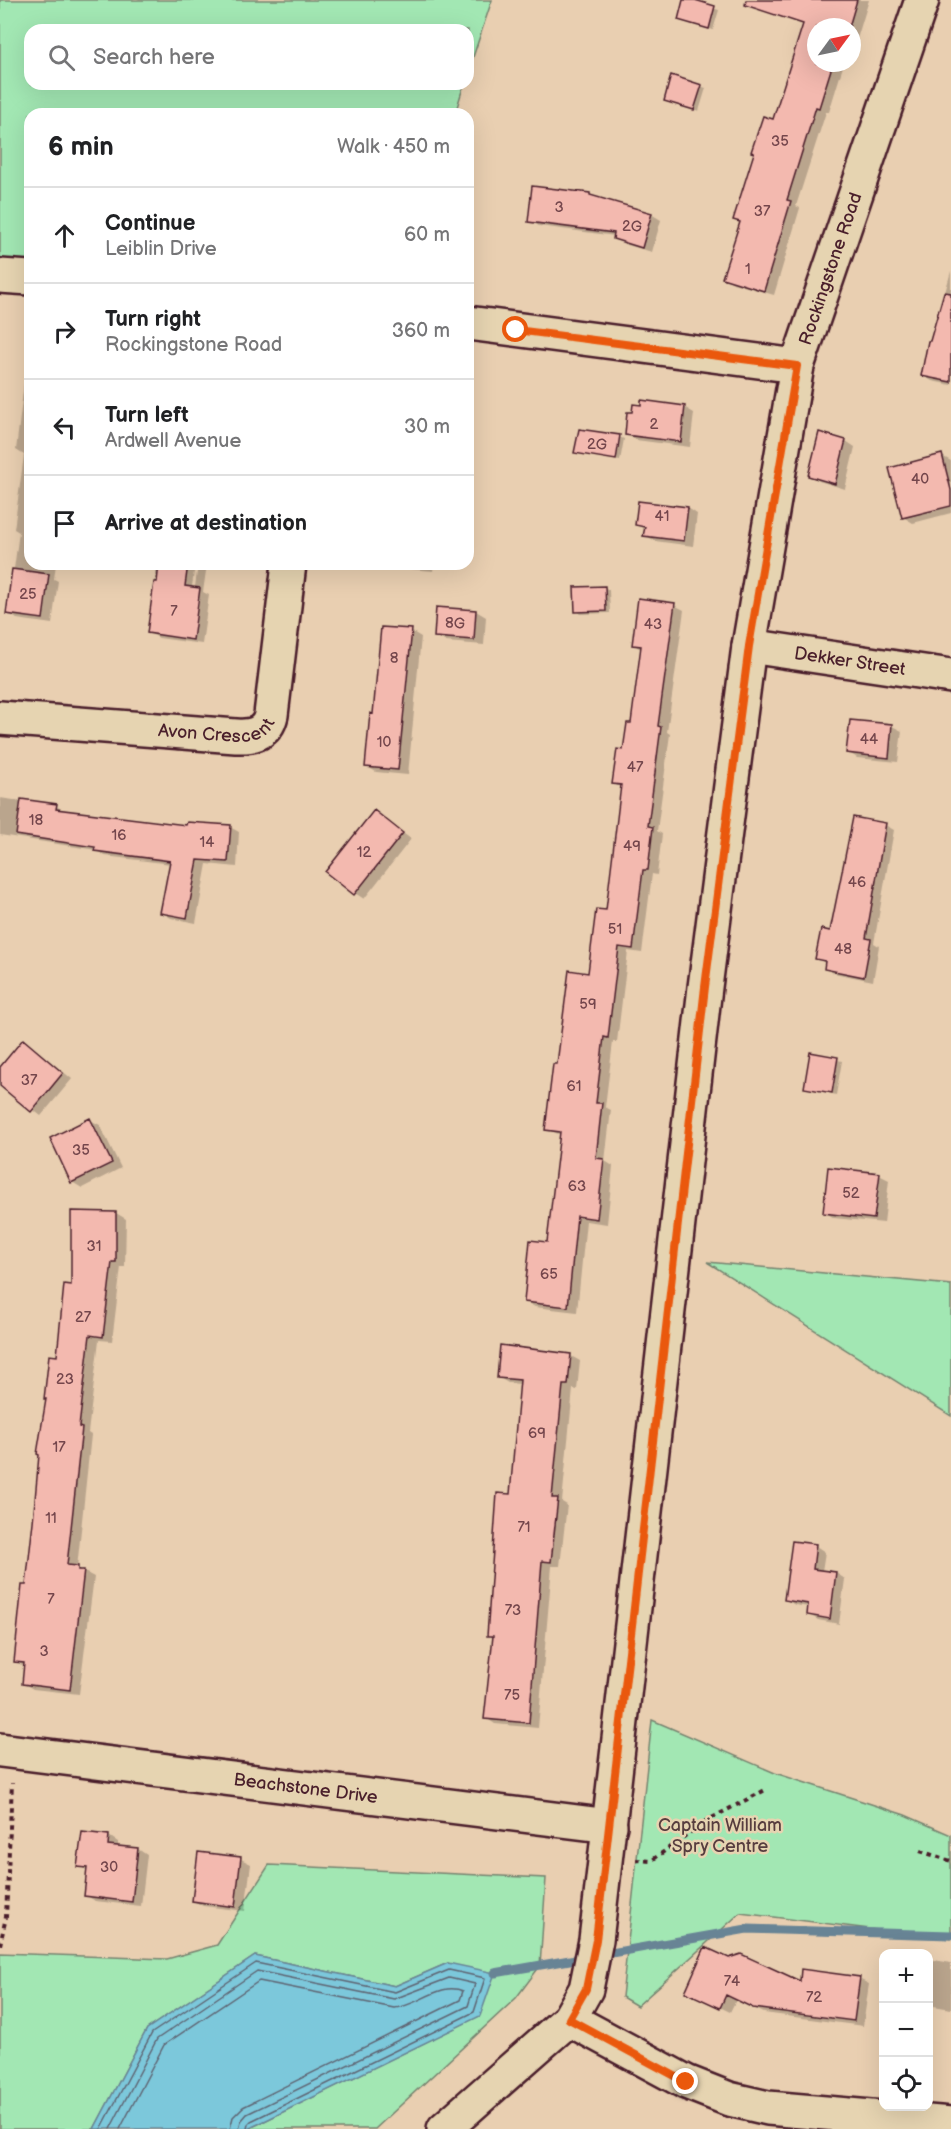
<!DOCTYPE html>
<meta charset="utf-8">
<style>
:root{--surface:#fff;--page:#f6f6f6;--text:#202124;--muted:#757577;--line:#e0e0e0}
body{margin:0;font-family:"Balsamiq Sans",sans-serif;background:var(--page);color:var(--text)}
.controls{position:absolute;right:18px;bottom:18px;display:grid;overflow:hidden;border-radius:12px;box-shadow:0 6px 24px #0002}
.controls button{width:54px;height:54px;display:grid;place-items:center;padding:0;border:0;border-bottom:2px solid var(--line);background:var(--surface);color:var(--text);font:30px sans-serif}
.compass{position:absolute;left:807px;top:18px;width:54px;height:54px;border-radius:50%;background:var(--surface);box-shadow:0 6px 24px #0002;rotate:57deg}
.stop{position:absolute;width:18px;height:18px;margin:-14px;border:4px solid #ea580c;border-radius:50%;background:#fff}
.stop.end{background:#ea580c;border-color:#fff;box-shadow:0 2px 6px #0008}
.list{margin:0;padding:0;list-style:none}
h2{display:flex;justify-content:space-between;align-items:center;height:78px;margin:0;padding:0 24px;font-size:26px}
h2 small{font-size:20px;font-weight:400;color:var(--muted)}
.list li{display:grid;grid-template-columns:39px 1fr auto;gap:18px;align-items:center;box-sizing:border-box;height:96px;padding:0 24px;border-top:2px solid var(--line)}
.list b{display:block;font-size:22px;white-space:nowrap}
.list p{margin:0;font-size:20px;white-space:nowrap;color:var(--muted)}
.list em{font-size:20px;font-style:normal;color:var(--muted)}
.icon{flex:none;width:33px;height:33px;fill:none;stroke:currentColor;stroke-width:2;stroke-linecap:round;stroke-linejoin:round}
.map{position:relative;flex:none;width:951px;height:2129px;overflow:hidden}
.search{position:absolute;background:var(--surface);box-shadow:0 6px 24px #0002;left:24px;top:24px;width:450px;height:66px;display:flex;align-items:center;gap:15px;box-sizing:border-box;padding:0 21px;border-radius:18px;color:var(--muted);font-size:22px}
.panel{position:absolute;background:var(--surface);box-shadow:0 6px 24px #0002;left:24px;top:108px;width:450px;height:462px;border-radius:18px}
.map>svg:first-child{display:block}
</style>
<div class="map">
<svg width="951" height="2129" viewBox="0 0 951 2129">
<rect width="100%" height="100%" fill="#e9cfb1"/>
<filter id="ink" filterUnits="userSpaceOnUse"><feTurbulence type="fractalNoise" baseFrequency=".0167" numOctaves="2"/><feDisplacementMap in="SourceGraphic" scale="12" xChannelSelector="R" yChannelSelector="G"/><feConvolveMatrix kernelMatrix="1 2 1 2 8 2 1 2 1" color-interpolation-filters="sRGB"/></filter>
<g filter="url(#ink)">
<path fill="#a2e7b3" stroke="#76836f" stroke-width="1.5" d="M0,0H492L468,72V30H30V84H464L455,114H30V279L0,276Z
M707,1262L951,1285V1416Z
M652,1720L775,1773L905,1815L951,1835V1939L740,1913L637,2006L622,1997Z
M269,1865L546,1878L540,1966L516,1998L375,2129H248L479,2016L448,1963L395,1986L255,1956L147,2029L94,2129H0V1953L167,1959L217,1945Z"/>
<path fill="#7cc8db" stroke="#688495" stroke-width="1.5" d="M255,1956L395,1986L448,1963L495,1973L480,2016L248,2129H94L147,2029Z"/>
<path fill="#0003" d="M685,0L719,10L713,30L680,19Z
M791,0H869L856,42L852,41V27H816V63H844L829,112H826L796,206L800,208L774,295L733,283L724,277L741,223L735,219L774,121L804,25L786,17Z
M672,77L706,88L699,111L670,102Z
M590,195L651,214L661,220L652,252L624,244L614,238L615,236L539,226L530,221Z
M951,271V385L932,381L922,375Z
M30,332V564H56L54,579L58,581L52,624L17,619L8,613L19,532L14,529L24,455L16,450Z
M684,407L694,413L690,447L636,440L626,434Z
M619,437L624,439L620,461L581,454L576,452Z
M846,441L855,447L845,489L819,481L809,475Z
M942,456L951,461V513L913,523L903,517Z
M688,508L697,514L693,546L655,541L645,535L646,530L637,525Z
M157,564H195L191,594L194,595L198,564H207L203,592L209,595L202,644L159,638L149,633Z
M391,564H434L433,571L398,568Z
M604,587L609,590L610,613L581,614L577,611Z
M674,605L684,610L667,732L670,734L657,831L662,834L657,875L652,874L642,953L628,951L617,1042H613L605,1107L611,1110L605,1161L613,1166L607,1224L586,1221L577,1312L535,1307L526,1302L548,1244L561,1135L546,1129L559,1066L589,974L607,912L622,788L614,784L633,725L642,650L633,644Z
M476,611L486,617L484,645L446,642L436,636Z
M411,631L421,637L408,775L376,772L366,766L374,715Z
M851,721L892,726L902,731L898,762L857,758L848,752Z
M0,798L56,806L66,812L188,827H230L239,832L237,867L207,864L196,923L171,918L161,912L171,864L105,856L96,850L0,835Z
M374,812L411,839L364,899L355,893Z
M885,825L894,830L874,943L879,946L873,981L834,973L825,969L826,964L817,958Z
M23,1041L33,1047L72,1079L41,1116L0,1084V1070Z
M812,1054L842,1061L836,1095L806,1087Z
M90,1120L100,1125L121,1168L82,1188L72,1182Z
M879,1175L889,1180L884,1223L834,1218L825,1212Z
M73,1212L116,1213L126,1219L125,1267H121L112,1341L99,1340L88,1433L91,1435L77,1568L94,1577L79,1694L33,1689L24,1684L25,1667L15,1661L58,1357L73,1286Z
M571,1356L580,1361L577,1390L573,1389L562,1502L567,1505L560,1566H552L538,1728L495,1724L486,1718L494,1638L488,1635L511,1496L521,1384L508,1383L498,1377Z
M816,1546L825,1552L822,1571L836,1573L845,1579L839,1624L818,1620L808,1614L809,1607L795,1605L786,1600Z
M109,1836L118,1842V1847L138,1849L147,1855L141,1906L95,1901L86,1895L88,1871L79,1866Z
M199,1854L241,1859L251,1864L245,1911L203,1906L193,1901Z
M928,1959L951,1963V2009L928,2005Z
M729,1960L801,1983L859,1979L869,1984L863,2026L764,2013L736,2000L730,2012L697,1996Z"/>
<g fill="none" stroke-linecap="round" stroke-linejoin="round">
<path stroke="#5e6371" stroke-width="1.5" d="M101,2129L152,2033L256,1963L395,1992L449,1970L485,1978L474,2012L251,2121L248,2124L247,2129
M110,2129L157,2039L257,1971L394,1999L449,1978L475,1984L468,2006L247,2114L241,2121L239,2129
M120,2129L164,2045L259,1981L394,2008C417,2007 440,1981 463,1991L460,2000L243,2107L233,2117L230,2129"/>
<path stroke="#688495" stroke-width="9" d="M600,1955L747,1929L951,1935
M495,1973L587,1957"/>
</g>
<path fill="#f3b9af" stroke="#4a1f2b" stroke-width="1.5" d="M683,0H695L715,6L709,29L678,20Z
M746,0H857L849,27H816V63H833L819,108L816,107L787,200L791,201L764,291L722,278L740,222L733,220L754,153L751,152L763,116L773,119L803,24L745,5Z
M671,75L702,85L694,110L664,101Z
M532,186L590,193V195L652,213L642,248L613,239L614,233L528,222Z
M944,292L951,293V382L921,376L928,341H930Z
M641,400L685,406L681,442L625,435L627,412H632L633,404L641,405Z
M579,429L620,435L616,460L574,453Z
M819,432L846,440L835,484L808,476Z
M942,454L951,490V506L902,518L889,468Z
M638,501L688,507L684,541L643,536L645,527L635,525Z
M159,564H188L185,586L200,588L193,640L147,633L154,582H157Z
M12,569L49,574L43,619L6,614Z
M605,586L606,611L575,612L574,587Z
M638,598L675,603L658,726L661,727L648,826L653,827L648,870H643L633,949L619,947L608,1038L604,1037L596,1103H602L596,1158L604,1159L597,1219L577,1216L568,1307L524,1302L530,1240L547,1242L560,1132L545,1130L553,1064H557L569,970L588,973L596,909L606,910L621,785L612,784L617,749L623,750L627,723H631L641,646L632,645Z
M436,607L476,610L474,640L434,637Z
M381,627L412,629L398,770L365,767L370,713L373,714Z
M850,720L892,724L889,758L846,753Z
M21,799L57,804L56,809L186,825L187,822L231,825L228,862L198,860L187,918L160,913L170,861L94,851L95,847L16,835Z
M374,810L403,833L354,895L325,872Z
M853,817L886,823L866,938L871,939L864,977L824,969L825,961L815,959L821,929L830,931Z
M23,1039L63,1073L31,1112L0,1086V1067Z
M810,1052L838,1057L832,1093L804,1088Z
M90,1118L112,1163L71,1183L50,1138Z
M828,1167L880,1173L874,1219L823,1213Z
M71,1211L116,1212V1262H112L103,1337L90,1335L79,1427L82,1428L67,1565L78,1566V1570H84L70,1690L22,1684L24,1663L14,1662L22,1585H26L33,1522L39,1455L37,1454L46,1399H44L49,1355L57,1356L64,1284L71,1285Z
M500,1345L571,1354L568,1385H563L552,1498H558L551,1562L542,1561L529,1723L484,1719L493,1636H487L497,1493L510,1494L520,1380L497,1378Z
M792,1541L816,1544L813,1569L836,1572L830,1619L807,1615L808,1604L784,1600Z
M82,1832L109,1835L108,1845L138,1848L132,1902L84,1896L87,1868L77,1867Z
M198,1852L241,1857L235,1907L192,1901Z
M705,1947L729,1958L741,1954L800,1981L801,1969L860,1977L854,2021L753,2008L726,1995L720,2008L685,1992Z"/>
<g fill="none" stroke-linecap="round" stroke-linejoin="round">
<g stroke="#4a1f2b" stroke-width="38">
<g id="minor">
<path d="M0,276L30,278"/>
<path d="M468,323L797,366"/>
<path id="s1" d="M749,646L951,676"/>
<path id="s2" d="M0,718L236,736C253,737 267,733 271,715L289,564"/>
<path id="s3" d="M0,1750L610,1826"/>
<path d="M569,2019L686,2082L729,2099L768,2108L951,2124"/>
<path id="s4" d="M444,2129L569,2019L586,1989L596,1940L705,987L749,646L797,366L922,0"/>
</g>
</g>
<path stroke="#4a1f2b" stroke-width="4" stroke-dasharray="4.5 4.5" stroke-linecap="butt" d="M920,1851L951,1861
M636,1860L651,1861L704,1822L767,1789
M0,1945L6,1917L12,1783"/>
<use href="#minor" stroke="#e6d4b1" stroke-width="33"/>
</g>
</g>
<g fill="none" stroke-linecap="round" stroke-linejoin="round" filter="url(#ink)">
<path stroke="#ea580c" stroke-width="8" d="M516,330L797,366L749,646L705,987L596,1940L586,1989L569,2019L686,2082"/>
</g>
<g text-anchor="middle" stroke-width="5" stroke-linejoin="round" paint-order="stroke">
<g font-size="15" fill="#74464c">
<text x="780" y="146">35</text>
<text x="559" y="212">3</text>
<text x="762" y="216">37</text>
<text x="632" y="231">2G</text>
<text x="748" y="274">1</text>
<text x="654" y="429">2</text>
<text x="597" y="449">2G</text>
<text x="920" y="484">40</text>
<text x="662" y="521">41</text>
<text x="28" y="599">25</text>
<text x="174" y="616">7</text>
<text x="455" y="628">8G</text>
<text x="653" y="629">43</text>
<text x="394" y="663">8</text>
<text x="869" y="744">44</text>
<text x="384" y="747">10</text>
<text x="635" y="772">47</text>
<text x="36" y="825">18</text>
<text x="119" y="840">16</text>
<text x="207" y="847">14</text>
<text x="632" y="851">49</text>
<text x="364" y="857">12</text>
<text x="857" y="887">46</text>
<text x="615" y="934">51</text>
<text x="843" y="954">48</text>
<text x="588" y="1009">59</text>
<text x="29" y="1085">37</text>
<text x="574" y="1091">61</text>
<text x="81" y="1155">35</text>
<text x="577" y="1191">63</text>
<text x="851" y="1198">52</text>
<text x="94" y="1251">31</text>
<text x="549" y="1279">65</text>
<text x="83" y="1322">27</text>
<text x="65" y="1384">23</text>
<text x="537" y="1438">69</text>
<text x="59" y="1452">17</text>
<text x="51" y="1523">11</text>
<text x="524" y="1532">71</text>
<text x="51" y="1604">7</text>
<text x="513" y="1615">73</text>
<text x="44" y="1656">3</text>
<text x="512" y="1700">75</text>
<text x="109" y="1872">30</text>
<text x="732" y="1986">74</text>
<text x="814" y="2002">72</text>
</g>
<g font-size="18" fill="#4a1f2b" stroke="#e6d4b1">
<text dy="6" stroke="none"><textPath href="#s4" startOffset="1941">Rockingstone Road</textPath></text>
<text dy="6" stroke="none"><textPath href="#s1" startOffset="102">Dekker Street</textPath></text>
<text dy="6" stroke="none"><textPath href="#s2" startOffset="218">Avon Crescent</textPath></text>
<text dy="6" stroke="none"><textPath href="#s3" startOffset="308">Beachstone Drive</textPath></text>
</g>
<g font-size="18" fill="#573d3f" stroke="#e6d4b1">
<text x="720" y="1831">Captain William<tspan x="720" dy="21">Spry Centre</tspan></text>
</g>
</g>
</svg>
<div class="controls">
<button>+</button>
<button>−</button>
<button><svg class="icon" aria-label="locate" viewBox="0 0 24 24"><circle cx="12" cy="12" r="6"/><path d="M12 2v4M12 18v4M2 12h4M18 12h4"/></svg></button>
</div>
<svg class="compass" viewBox="-18 -18 36 36"><path d="M0-13l5 13h-10z" fill="#e53935"/><path d="M0 13l5-13h-10z" fill="#757577"/></svg>
<div class="stop" style="left:516px;top:330px"></div>
<div class="stop end" style="left:686px;top:2082px"></div>
<div class="search"><svg class="icon" aria-label="search" viewBox="0 0 24 24"><circle cx="10" cy="10" r="6"/><path d="M15 15l6 6"/></svg>Search here</div>
<section class="panel">
<h2>6 min<small>Walk · 450 m</small></h2>
<ul class="list">
<li><svg class="icon" aria-label="ahead" viewBox="0 0 24 24"><path d="M12 20V5M6 11l6-6 6 6"/></svg><div><b>Continue</b><p>Leiblin Drive</p></div><em>60 m</em></li>
<li><svg class="icon" aria-label="right" viewBox="0 0 24 24"><path d="M7 20v-9h11M14 6l5 5-5 5"/></svg><div><b>Turn right</b><p>Rockingstone Road</p></div><em>360 m</em></li>
<li><svg class="icon" aria-label="left" viewBox="0 0 24 24"><path d="M17 20v-9H6M10 6l-5 5 5 5"/></svg><div><b>Turn left</b><p>Ardwell Avenue</p></div><em>30 m</em></li>
<li><svg class="icon" aria-label="arrive" viewBox="0 0 24 24"><path d="M6 21V4h12l-3 4 3 4H6"/></svg><div><b>Arrive at destination</b></div></li>
</ul>
</section>
</div>
